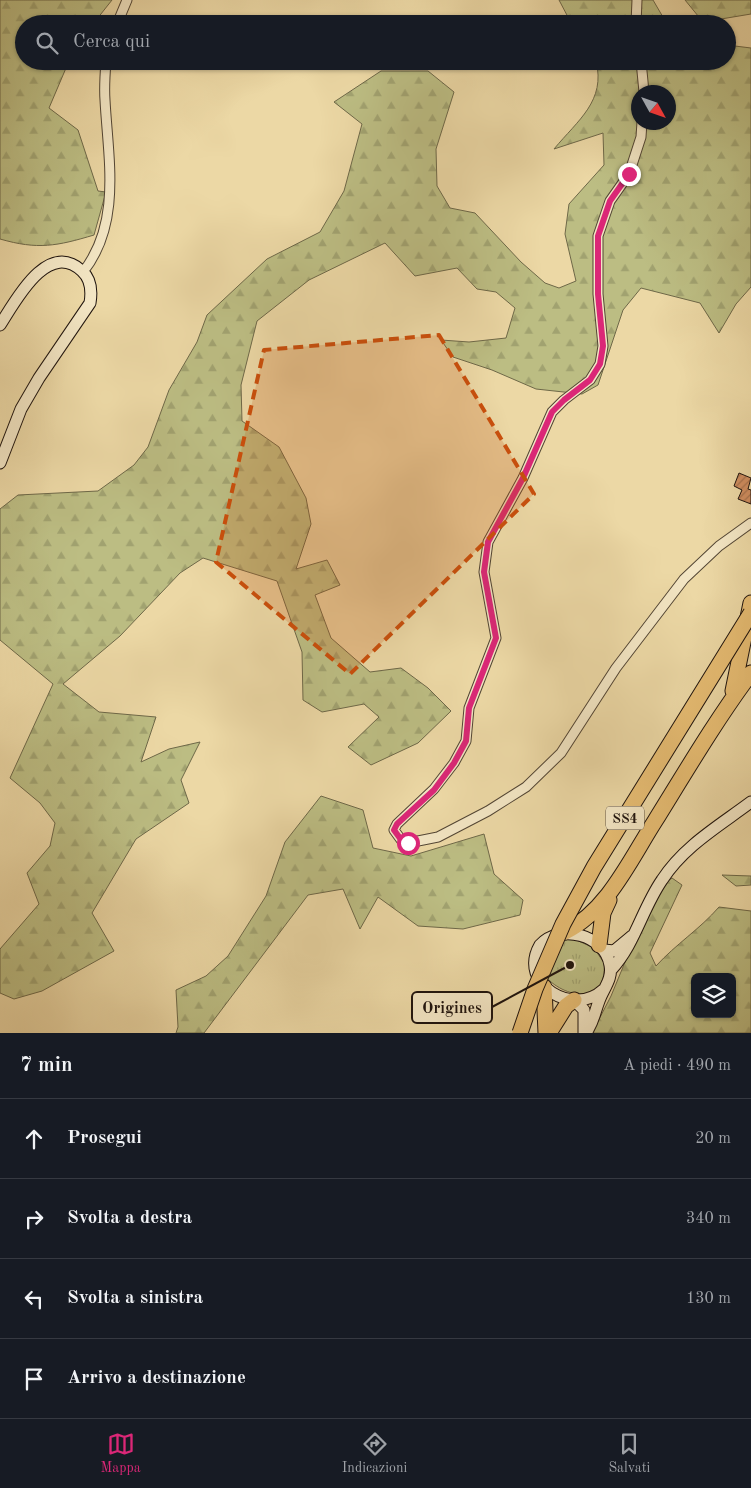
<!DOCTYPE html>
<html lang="it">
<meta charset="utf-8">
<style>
:root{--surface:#171b24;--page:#242831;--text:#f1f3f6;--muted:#9ea1a6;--line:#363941;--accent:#db2777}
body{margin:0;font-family:"Old Standard TT",serif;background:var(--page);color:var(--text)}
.controls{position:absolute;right:15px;bottom:15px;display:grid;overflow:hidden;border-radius:8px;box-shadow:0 1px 4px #0004}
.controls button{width:45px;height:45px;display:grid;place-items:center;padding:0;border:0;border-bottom:1px solid var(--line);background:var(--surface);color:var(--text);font:25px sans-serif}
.compass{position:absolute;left:631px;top:85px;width:45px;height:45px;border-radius:50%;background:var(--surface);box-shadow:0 1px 4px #0004;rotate:130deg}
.stop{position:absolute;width:15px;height:15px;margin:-11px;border:4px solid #db2777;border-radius:50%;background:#fff}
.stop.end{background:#db2777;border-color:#fff;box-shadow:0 1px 5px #0008}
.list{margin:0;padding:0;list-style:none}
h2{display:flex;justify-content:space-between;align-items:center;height:65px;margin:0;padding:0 20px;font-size:21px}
h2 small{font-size:16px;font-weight:400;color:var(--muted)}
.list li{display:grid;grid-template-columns:32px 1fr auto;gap:15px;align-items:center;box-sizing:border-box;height:80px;padding:0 20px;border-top:1px solid var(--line)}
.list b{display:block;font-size:19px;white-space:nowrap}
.list em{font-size:16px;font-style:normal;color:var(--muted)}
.icon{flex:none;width:28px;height:28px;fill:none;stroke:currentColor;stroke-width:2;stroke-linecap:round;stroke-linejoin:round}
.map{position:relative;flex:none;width:751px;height:1033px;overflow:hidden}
.search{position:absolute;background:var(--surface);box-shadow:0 1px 4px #0004;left:15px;right:15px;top:15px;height:55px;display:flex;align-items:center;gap:12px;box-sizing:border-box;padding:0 18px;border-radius:28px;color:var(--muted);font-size:19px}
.sheet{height:385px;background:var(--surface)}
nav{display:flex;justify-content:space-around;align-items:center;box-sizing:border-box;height:70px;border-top:1px solid var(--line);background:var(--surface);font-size:14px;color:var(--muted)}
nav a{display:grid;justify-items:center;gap:2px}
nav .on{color:var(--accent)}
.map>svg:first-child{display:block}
</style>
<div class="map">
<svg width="751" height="1033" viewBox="0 0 751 1033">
<defs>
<pattern id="grass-tufts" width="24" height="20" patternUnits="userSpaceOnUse" patternTransform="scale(1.25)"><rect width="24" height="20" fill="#bcbd83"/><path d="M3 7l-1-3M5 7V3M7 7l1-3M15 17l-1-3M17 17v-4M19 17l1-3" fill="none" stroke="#a1a270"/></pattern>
<pattern id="forest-firs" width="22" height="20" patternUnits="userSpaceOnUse" patternTransform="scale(1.25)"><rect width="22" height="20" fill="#bcbd83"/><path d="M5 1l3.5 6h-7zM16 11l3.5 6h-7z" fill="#a1a270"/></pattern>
<pattern id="building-hatch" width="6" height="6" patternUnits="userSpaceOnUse" patternTransform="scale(1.25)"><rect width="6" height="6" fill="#cf8d5f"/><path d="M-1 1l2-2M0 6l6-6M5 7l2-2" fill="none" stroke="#a7724d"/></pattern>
</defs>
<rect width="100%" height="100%" fill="#ecd8a5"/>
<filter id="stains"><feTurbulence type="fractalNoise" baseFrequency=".004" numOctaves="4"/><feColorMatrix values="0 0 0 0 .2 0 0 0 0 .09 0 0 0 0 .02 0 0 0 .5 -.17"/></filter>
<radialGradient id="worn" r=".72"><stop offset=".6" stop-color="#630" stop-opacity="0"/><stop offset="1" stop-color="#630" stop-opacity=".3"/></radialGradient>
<path fill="url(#grass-tufts)" stroke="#6e6848" d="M572,938L594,948L604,963C608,1007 560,999 541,971L554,940Z"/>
<path fill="url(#forest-firs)" stroke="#6e6848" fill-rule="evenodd" d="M0,0H112L93,24H24V61H69L49,108L78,130L98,191L106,192L94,235C57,246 38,250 0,239Z
M559,0H653L667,24H584L569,19Z
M685,0H751V14L703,22Z
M727,45L751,48V287L736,304L719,333L700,303L641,288L623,310L598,385L582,394L536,389L492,370L453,357L441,340L469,342L506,338L515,308L496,292L477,289L457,268L415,276L385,243L309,280L257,321L241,385L242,421L279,447L306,498L311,524L296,569L327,560L340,585L315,595L331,638L370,672L401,668L428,688L451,711L418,743L371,765L348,747L379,717L364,704L322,712L303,700L302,652L277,581L203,558L180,573L120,636L63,684L99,712L156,717L141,762L169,749L200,742L181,780L189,803L136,839L92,913L114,951L42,991L14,999L0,993V949L39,904L27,873L50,846L55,823L40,803L10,778L53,684L0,640V509L18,495L98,491L134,465L148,447L169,390L197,342L207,315L267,259L320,232L344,191L362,124L334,102L381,71H428L454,92L436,149L437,186L450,208L475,213L521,262L545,283L559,288L576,281L565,234L569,204L604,165L603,133L554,149C578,120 606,101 596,61H727ZM638,92H668V122H638Z
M321,796L363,810L373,848L411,856L484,834L494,874L523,900L520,915L463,929L418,926L378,897L360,929L343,889L308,895L204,1033H176L178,1027L176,990L206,976L228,956L266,896L285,842Z
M722,875L751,876V885L736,886Z
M672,878L682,885L650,953L656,966C676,944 700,929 719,907L751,911V1033H592L611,996L654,892ZM695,977H732V1014H695Z"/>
<path fill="url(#building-hatch)" stroke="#1f140e" d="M739,473L751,478L748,489L751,490V504L738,499L742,490L734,486Z"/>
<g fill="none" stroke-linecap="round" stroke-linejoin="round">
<g stroke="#524534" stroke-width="11">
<path id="street" d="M117,24L127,0
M636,24L637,0
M641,61L644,92
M642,122L641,137L629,174L610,201L598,236V294L603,346L600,364L590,380L564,400L552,412L523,478L488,542L484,572L496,638L469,708L466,741L454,763L434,789L397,824L394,830L402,841L408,843L438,837L488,811L526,787L561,753L616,668L684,579L719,546L751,523
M83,272C122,223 108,158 105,100C104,87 105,74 106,61"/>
</g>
<g stroke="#1f140e" stroke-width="13">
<path id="secondary" d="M0,325C15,302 47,239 82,271C91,279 92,291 90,303L39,378L21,409L0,463
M604,950L614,951L632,936
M611,970C635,944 642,909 662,880C684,846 719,826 751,802
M574,1000L584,1010V1033
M586,1033C594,1021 594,1014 599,1001C603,989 613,979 610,965C605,935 560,923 540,945C517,985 574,1017 603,990"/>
</g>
<g stroke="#1f140e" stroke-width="17">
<path id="highway" d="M733,691L751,603
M565,932C608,910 630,860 655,821C686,771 716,720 751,673
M599,945L603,913L609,900
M544,987L546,1033
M549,1033L566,1006L574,1000"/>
</g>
<use href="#street" stroke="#f3e6c4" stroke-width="9"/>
<use href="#secondary" stroke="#f3e6c4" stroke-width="11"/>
<use href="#highway" stroke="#e6bc72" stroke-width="15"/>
<g stroke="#1f140e" stroke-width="17" stroke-linecap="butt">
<path id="highway-bridge" d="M520,1033L535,989L563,924L594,867L751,613"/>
</g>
<use href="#highway-bridge" stroke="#e6bc72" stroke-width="15"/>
</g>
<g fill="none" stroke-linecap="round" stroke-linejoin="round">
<path stroke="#db2777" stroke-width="6" d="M408,843L402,841L394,830L397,824L434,790L454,763L466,741L469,708L496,638L484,572L488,542L523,478L552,412L564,400L590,380L600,364L603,346L598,294V236L610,201L629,174"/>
</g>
<path fill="#ca4f0c" fill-opacity="0.2" stroke="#ca4f0c" stroke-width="4" stroke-dasharray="10 6" stroke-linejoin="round" d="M439,335L534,494L350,674L216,562L264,350Z"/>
<g text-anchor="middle" stroke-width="4.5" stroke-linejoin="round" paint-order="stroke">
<rect fill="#f3e6c4" stroke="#5f5345" stroke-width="1" x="606" y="806.5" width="38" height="23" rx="4"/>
<g font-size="14" font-weight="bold" fill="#1f140e">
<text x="625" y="823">SS4</text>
</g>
</g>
<path fill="none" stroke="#1f140e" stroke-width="2" d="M570 965L492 1007"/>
<circle fill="#1f140e" stroke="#f3e6c4" stroke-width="2" cx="570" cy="965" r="5"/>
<rect fill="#f3e6c4" stroke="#1f140e" stroke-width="2" x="412" y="992" width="80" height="31" rx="5"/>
<g font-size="16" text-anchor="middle" font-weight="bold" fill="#1f140e">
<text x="452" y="1013">Origines</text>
</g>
<rect width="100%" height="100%" filter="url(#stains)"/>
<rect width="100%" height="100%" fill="url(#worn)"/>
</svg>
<div class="controls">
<button><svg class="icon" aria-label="layers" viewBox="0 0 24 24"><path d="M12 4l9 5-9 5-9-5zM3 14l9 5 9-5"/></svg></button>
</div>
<svg class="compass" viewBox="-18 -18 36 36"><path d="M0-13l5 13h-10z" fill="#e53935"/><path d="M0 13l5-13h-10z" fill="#9ea1a6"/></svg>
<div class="stop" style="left:408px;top:843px"></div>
<div class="stop end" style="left:629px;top:174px"></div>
<div class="search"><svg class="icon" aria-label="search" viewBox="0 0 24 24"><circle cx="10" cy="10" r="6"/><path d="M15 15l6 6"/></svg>Cerca qui</div>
</div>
<section class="sheet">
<h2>7 min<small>A piedi · 490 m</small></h2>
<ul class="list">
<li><svg class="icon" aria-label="ahead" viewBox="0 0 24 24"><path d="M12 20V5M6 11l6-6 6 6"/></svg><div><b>Prosegui</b></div><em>20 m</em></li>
<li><svg class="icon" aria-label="right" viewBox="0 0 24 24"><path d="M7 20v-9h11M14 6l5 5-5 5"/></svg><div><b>Svolta a destra</b></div><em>340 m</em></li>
<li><svg class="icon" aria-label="left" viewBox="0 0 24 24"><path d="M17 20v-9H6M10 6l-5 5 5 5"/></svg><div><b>Svolta a sinistra</b></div><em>130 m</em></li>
<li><svg class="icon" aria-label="arrive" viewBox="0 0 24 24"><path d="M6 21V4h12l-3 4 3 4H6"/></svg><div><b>Arrivo a destinazione</b></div></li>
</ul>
</section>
<nav>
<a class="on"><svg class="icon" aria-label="map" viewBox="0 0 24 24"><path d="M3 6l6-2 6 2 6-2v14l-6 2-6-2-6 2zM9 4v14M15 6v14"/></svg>Mappa</a>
<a><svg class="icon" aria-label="directions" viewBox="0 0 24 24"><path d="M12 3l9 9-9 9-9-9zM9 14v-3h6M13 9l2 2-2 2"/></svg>Indicazioni</a>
<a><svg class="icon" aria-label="saved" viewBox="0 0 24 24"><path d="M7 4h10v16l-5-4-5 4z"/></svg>Salvati</a>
</nav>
